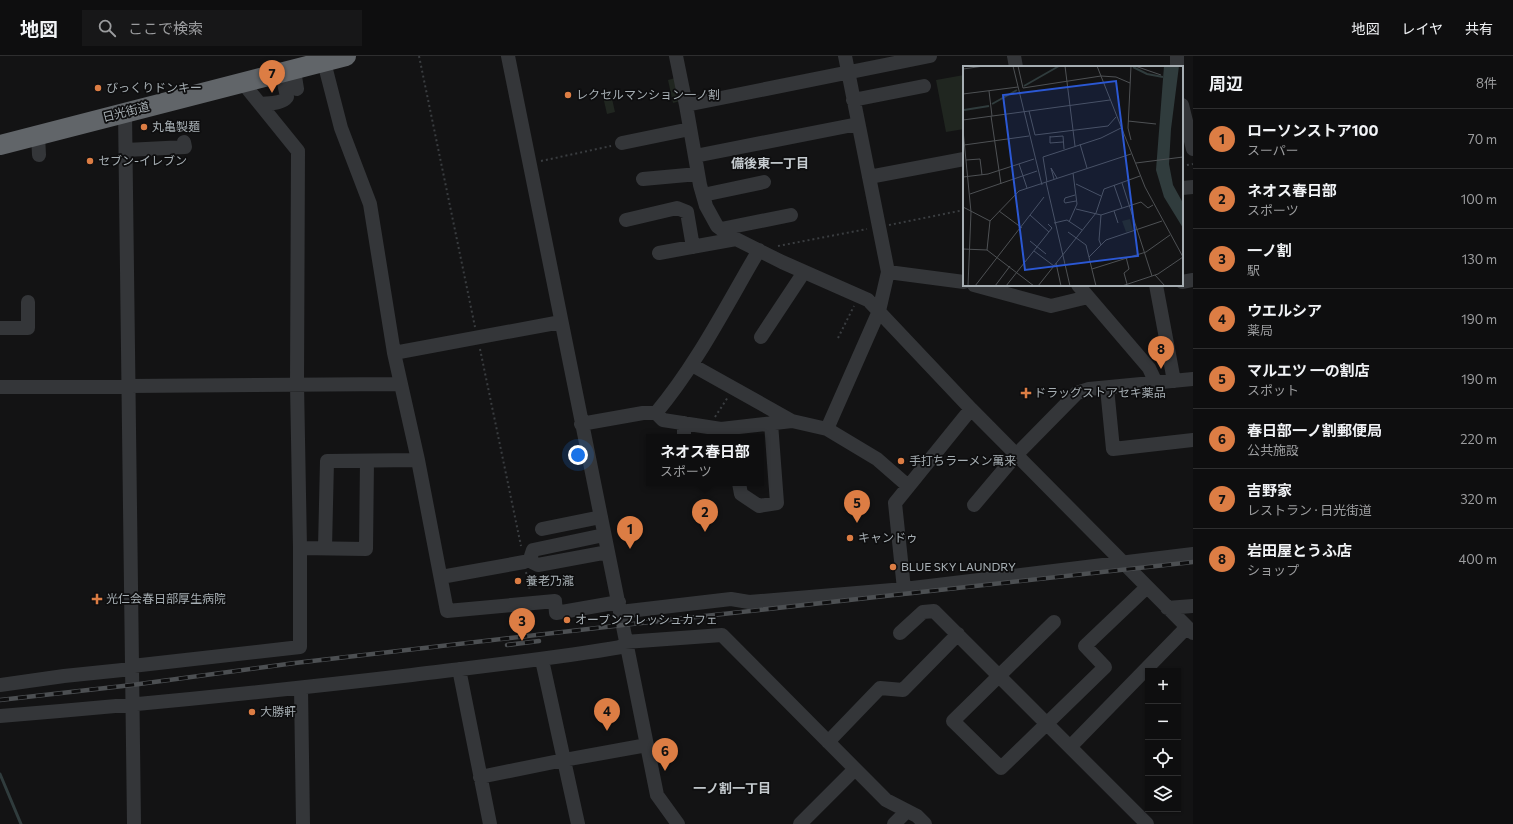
<!DOCTYPE html>
<html lang="ja">
<meta charset="utf-8">
<style>
:root{--surface:#0e0e0f;--page:#171718;--text:#f1f3f6;--muted:#9b9c9e;--line:#2e2e2f;--accent:#dc7d44}
body{margin:0;font-family:Commissioner,"Noto Sans JP",sans-serif;background:var(--page);color:var(--text)}
.controls{position:absolute;right:12px;bottom:12px;display:grid;overflow:hidden;border-radius:0px;box-shadow:0 1px 3px #0004}
.controls button{width:36px;height:36px;display:grid;place-items:center;padding:0;border:0;border-bottom:1px solid var(--line);background:var(--surface);color:var(--text);font:20px sans-serif}
.you{position:absolute;left:578px;top:399px;width:14px;height:14px;margin:-10px;border:3px solid #fff;border-radius:50%;background:#1a73e8;box-shadow:0 0 0 6px #1a73e833}
.badge{display:grid;place-items:center;width:26px;height:26px;border-radius:50%;background:var(--accent);color:#111;font-size:13px;font-weight:700}
.pin{position:absolute;translate:-50% -33px;filter:drop-shadow(0 1px 2px #0008)}
.pin::after{content:'';position:absolute;top:21px;width:14px;height:12px;background:inherit;clip-path:polygon(0 0,100% 0,50% 100%)}
.popup{position:absolute;left:646px;top:378px;width:118px;height:52px;box-sizing:border-box;display:grid;place-content:center;border-radius:0px;background:var(--surface);filter:drop-shadow(0 1px 3px #0005);font-size:13px;white-space:nowrap;color:var(--muted)}
.popup b{font-size:15px;color:var(--text)}
.popup::after{content:'';position:absolute;left:50%;top:100%;margin-left:-8px;border:8px solid transparent;border-top-color:var(--surface)}
.list{margin:0;padding:0;list-style:none}
h2{display:flex;justify-content:space-between;align-items:center;height:52px;margin:0;padding:0 16px;font-size:17px}
h2 small{font-size:13px;font-weight:400;color:var(--muted)}
.list li{display:grid;grid-template-columns:26px 1fr auto;gap:12px;align-items:center;box-sizing:border-box;height:60px;padding:0 16px;border-top:1px solid var(--line)}
.list b{display:block;font-size:15px;white-space:nowrap}
.list p{margin:0;font-size:13px;white-space:nowrap;color:var(--muted)}
.list em{font-size:13px;font-style:normal;color:var(--muted)}
.icon{flex:none;width:22px;height:22px;fill:none;stroke:currentColor;stroke-width:2;stroke-linecap:round;stroke-linejoin:round}
.map{position:relative;flex:none;width:1193px;height:768px;overflow:hidden}
header{display:flex;align-items:center;gap:24px;box-sizing:border-box;height:56px;padding:0 20px;background:var(--surface);border-bottom:1px solid var(--line)}
header strong{font-size:19px}
nav{display:flex;gap:22px;margin-inline-start:auto;font-size:14px}
.search{width:280px;height:36px;background:var(--page);display:flex;align-items:center;gap:10px;box-sizing:border-box;padding:0 14px;border-radius:0px;color:var(--muted);font-size:15px}
main{display:flex}
aside{flex:1;background:var(--surface)}
.map>svg:first-child{display:block}
</style>
<header>
<strong>地図</strong>
<div class="search"><svg class="icon" aria-label="search" viewBox="0 0 24 24"><circle cx="10" cy="10" r="6"/><path d="M15 15l6 6"/></svg>ここで検索</div>
<nav><a>地図</a><a>レイヤ</a><a>共有</a></nav>
</header>
<main>
<div class="map">
<svg width="1193" height="768" viewBox="0 0 1193 768">
<rect width="100%" height="100%" fill="#131314"/>
<path fill="#202620" d="M964,19V73L946,76L936,24Z
M675,22L680,45L673,47L668,24Z
M610,34L615,56L607,58L602,36Z"/>
<g fill="none" stroke-linecap="round" stroke-linejoin="round">
<path stroke="#303c3d" stroke-width="3" d="M0,718L21,768"/>
<path stroke="#3a3d40" stroke-width="2" stroke-dasharray="2 3" stroke-linecap="butt" d="M419,0L475,271
M541,105L611,90
M1182,110L1193,108
M889,169L964,154
M778,190L867,173
M838,282L854,250
M480,293L521,490
M715,361L728,341
M526,516L530,535"/>
<path stroke="#343639" stroke-width="14" d="M508,0L657,739L678,768
M676,0L686,49L700,129L706,150L717,170L732,181L782,206L868,244L971,353L1193,577
M1014,0L1016,11
M1177,0V11
M324,6L341,72L370,148L394,297L418,404L447,555L555,545L556,557L619,546
M294,14L297,33
M853,44L924,30
M261,48C269,47 282,48 287,41L282,17
M686,49L930,0
M1182,49L1193,93
M125,56L134,768
M38,79L39,99
M622,87L690,73
M126,94L185,91L184,86
M695,100L858,68
M869,121L964,103
M643,123L698,118
M1182,132L1193,131
M703,139L764,126
M626,164L677,152L687,156L693,191
M721,173L791,159
M659,197L736,183
M888,216L964,226
M1182,226L1193,224
M974,229L1051,250L1088,241
M1078,229L1149,312L1156,327
M1156,229L1174,325
M0,272H28V246
M761,281L804,216
M394,297L561,266
M692,309L792,365
M0,331L400,328
M1107,332L1113,393L1193,384
M656,357C697,308 726,250 759,194
M581,368L643,357H656L663,364L721,373L792,365L827,373L877,403L908,430
M827,373L879,255L888,216L845,0
M684,381V367
M739,427L741,438L759,450L777,447L771,367
M974,449L1017,398L1077,337L1089,333L1193,323
M542,473L601,461
M604,479L533,494L531,500L532,506L538,509L608,496
M300,492L366,493L367,405
M325,492L327,405L418,404
M441,521L524,506
M904,533L895,447L971,353
M1167,552L1193,550
M620,556L731,543L749,546L904,533L1193,498
M1054,566L953,665L1001,712L1105,611L1085,590L1147,531
M900,577L923,556L934,555L1147,768
M542,604L578,768
M132,610L300,591V492L297,328L298,95L243,27
M459,613L490,768
M0,629L64,620L132,613
M301,632L303,768
M0,660C138,649 275,635 412,619C482,610 552,603 621,591L625,586L722,579L886,744L917,760L925,768
M828,686L880,632L903,634L958,578
M1070,691L1187,571
M480,721L564,704L647,689
M800,768L855,713
M894,768L907,755"/>
<path stroke="#616569" stroke-width="20" d="M0,89L346,0"/>
<g stroke="#4c4f52" stroke-width="4.5">
<path id="rail" d="M507,589L539,585
M0,644L132,629L295,607L623,569L1193,506"/>
</g>
<use href="#rail" stroke="#0e0e0f" stroke-width="3" stroke-dasharray="9" stroke-linecap="butt"/>
</g>
<g fill="#dc7d44" stroke="#0e0e0f" stroke-width="1.5">
<circle cx="98" cy="32" r="4"/>
<circle cx="568" cy="39" r="4"/>
<circle cx="144" cy="71" r="4"/>
<circle cx="90" cy="105" r="4"/>
<path d="M1024 331h4v4h4v4h-4v4h-4v-4h-4v-4h4z"/>
<circle cx="901" cy="405" r="4"/>
<circle cx="850" cy="482" r="4"/>
<circle cx="893" cy="511" r="4"/>
<circle cx="518" cy="525" r="4"/>
<path d="M95 537h4v4h4v4h-4v4h-4v-4h-4v-4h4z"/>
<circle cx="567" cy="564" r="4"/>
<circle cx="252" cy="656" r="4"/>
</g>
<g text-anchor="middle" stroke-width="3.5" stroke-linejoin="round" paint-order="stroke">
<g font-size="12" fill="#a6aeb3" stroke="#0e0e0f" text-anchor="start">
<text x="106" y="36">びっくりドンキー</text>
<text x="576" y="43">レクセルマンション一ノ割</text>
<text x="152" y="75">丸亀製麺</text>
<text x="98" y="109">セブン-イレブン</text>
<text x="1034" y="341">ドラッグストアセキ薬品</text>
<text x="909" y="409">手打ちラーメン萬来</text>
<text x="858" y="486">キャンドゥ</text>
<text x="901" y="515">BLUE SKY LAUNDRY</text>
<text x="526" y="529">養老乃瀧</text>
<text x="106" y="547">光仁会春日部厚生病院</text>
<text x="575" y="568">オーブンフレッシュカフェ</text>
<text x="260" y="660">大勝軒</text>
</g>
<g font-size="12" fill="#a6aeb3" stroke="#0e0e0f">
<text transform="translate(126 56) rotate(-14)" y="4">日光街道</text>
</g>
<g font-size="13" font-weight="bold" fill="#c6ccd0" stroke="#0e0e0f">
<text x="770" y="112">備後東一丁目</text>
<text x="732" y="737">一ノ割一丁目</text>
</g>
</g>
<g transform="translate(963 10)">
<rect width="220" height="220" fill="#131314"/>
<path d="M167,153L170,164L163,166L159,155Z" fill="#202620"/>
<path d="M201,0H216L208,63L206,98L210,119L220,137V162L201,131L193,104Z" fill="#303c3d"/>
<path fill="none" stroke="#303c3d" stroke-width="2" d="M170,1L184,8L200,11M61,20L96,0M29,38L54,24M1,44L26,40"/>
<path fill="none" stroke="#4e5154" stroke-width="1" d="M50,0L79,119M55,0L60,22L138,10L153,11L167,17M102,0L112,80M134,0L182,121L220,191M168,0L165,62L168,74M172,0L198,9M0,3L21,0M26,25L29,50M0,28L55,21M66,45L72,69L145,60L153,51M28,50L38,118M0,54L147,34M165,55L193,58M0,64L8,146L5,220M87,70V77L100,76M87,71L100,70L101,83M117,78L124,102M1,79L66,70M3,94L17,93L19,109M173,97L220,91M56,98L64,122M0,111L25,108L71,93M91,113L88,102L94,112M83,116L107,220M84,116L80,91L138,72L158,62M159,117L189,210M113,118L138,130M151,119L159,142M7,128L74,105M112,129L102,132L101,135L102,137L113,135M0,141L27,155M113,143L138,149L178,136L185,142L190,139M36,145L59,162M151,145L155,157M67,149L86,166M106,156L114,138L110,107M91,157L104,154L119,164M105,166L123,179L133,220M67,175L83,188M138,179L136,174L138,149M0,183L24,184L71,220M24,184L27,155L56,125L168,88M71,185L91,200M126,191L143,174L199,155M163,191L166,203L161,207L164,218M93,197L98,220M129,203L183,186L207,169M54,206L89,162L85,158M192,209L202,220M12,220L81,131M32,220L47,200M43,220L54,206M75,220L133,147L141,123L177,110M159,220L195,208L220,191"/>
<path fill="#2b58d4" fill-opacity="0.15" stroke="#2b58d4" stroke-width="2" d="M153,15L175,190L62,204L40,29Z"/>
<rect width="220" height="220" fill="none" stroke="#a6aeb3" stroke-width="2"/>
</g>
</svg>
<div class="controls">
<button>+</button>
<button>−</button>
<button><svg class="icon" aria-label="locate" viewBox="0 0 24 24"><circle cx="12" cy="12" r="6"/><path d="M12 2v4M12 18v4M2 12h4M18 12h4"/></svg></button>
<button><svg class="icon" aria-label="layers" viewBox="0 0 24 24"><path d="M12 4l9 5-9 5-9-5zM3 14l9 5 9-5"/></svg></button>
</div>
<div class="you"></div>
<div class="pin badge" style="left:630px;top:493px">1</div>
<div class="pin badge" style="left:705px;top:476px">2</div>
<div class="popup"><b>ネオス春日部</b>スポーツ</div>
<div class="pin badge" style="left:522px;top:585px">3</div>
<div class="pin badge" style="left:607px;top:675px">4</div>
<div class="pin badge" style="left:857px;top:467px">5</div>
<div class="pin badge" style="left:665px;top:715px">6</div>
<div class="pin badge" style="left:272px;top:37px">7</div>
<div class="pin badge" style="left:1161px;top:313px">8</div>
</div>
<aside>
<h2>周辺<small>8件</small></h2>
<ul class="list">
<li><span class="badge">1</span><div><b>ローソンストア100</b><p>スーパー</p></div><em>70 m</em></li>
<li><span class="badge">2</span><div><b>ネオス春日部</b><p>スポーツ</p></div><em>100 m</em></li>
<li><span class="badge">3</span><div><b>一ノ割</b><p>駅</p></div><em>130 m</em></li>
<li><span class="badge">4</span><div><b>ウエルシア</b><p>薬局</p></div><em>190 m</em></li>
<li><span class="badge">5</span><div><b>マルエツ 一の割店</b><p>スポット</p></div><em>190 m</em></li>
<li><span class="badge">6</span><div><b>春日部一ノ割郵便局</b><p>公共施設</p></div><em>220 m</em></li>
<li><span class="badge">7</span><div><b>吉野家</b><p>レストラン · 日光街道</p></div><em>320 m</em></li>
<li><span class="badge">8</span><div><b>岩田屋とうふ店</b><p>ショップ</p></div><em>400 m</em></li>
</ul>
</aside>
</main>
